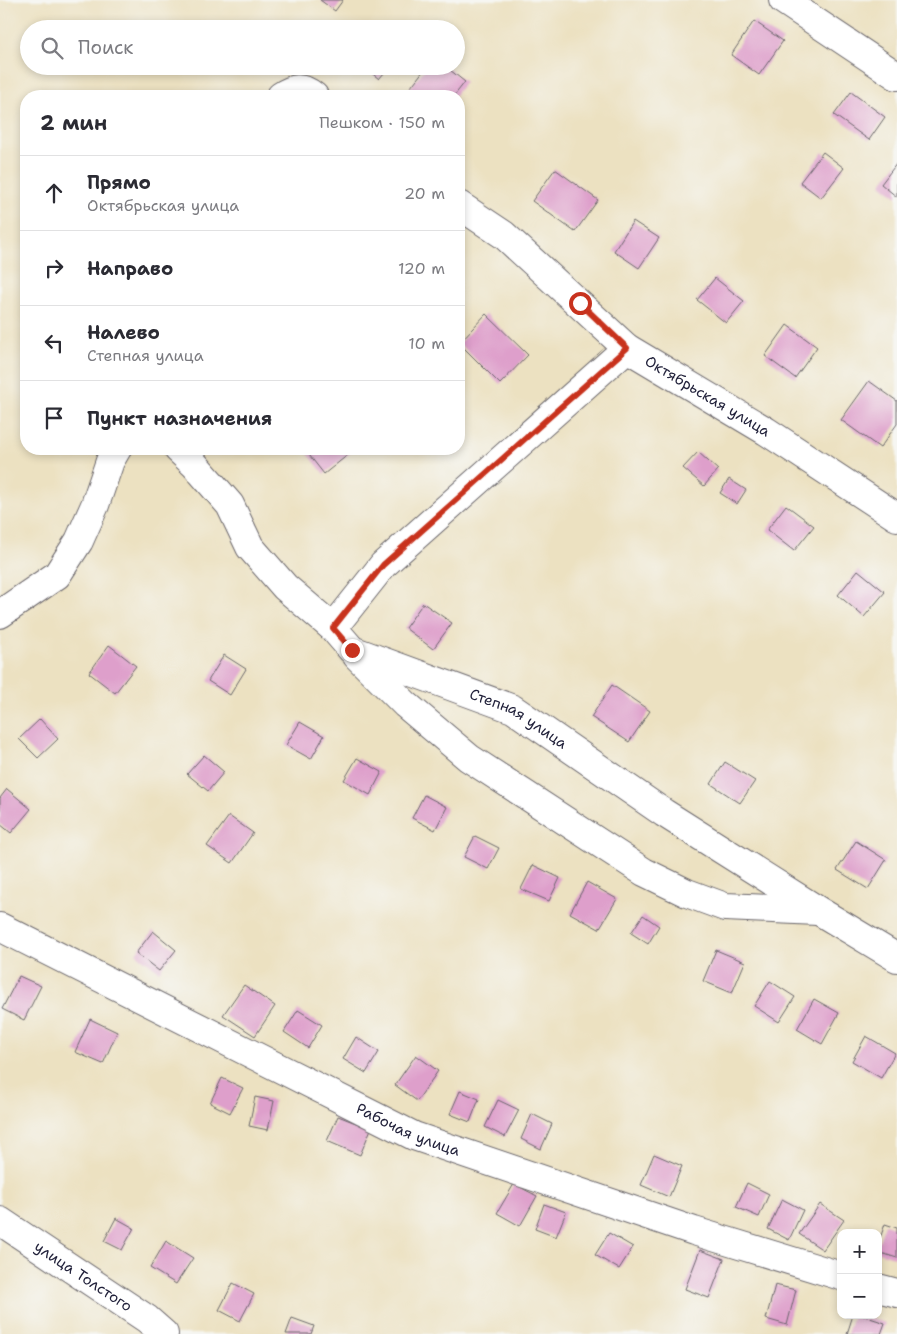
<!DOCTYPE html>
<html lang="ru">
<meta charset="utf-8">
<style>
:root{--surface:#fff;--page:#f7f7f7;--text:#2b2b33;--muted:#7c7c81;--line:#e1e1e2}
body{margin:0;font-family:"Shantell Sans",sans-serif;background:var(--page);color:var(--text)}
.controls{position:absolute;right:15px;bottom:15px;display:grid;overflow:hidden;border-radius:10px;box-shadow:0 2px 8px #0003}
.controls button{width:45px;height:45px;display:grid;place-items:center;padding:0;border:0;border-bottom:1px solid var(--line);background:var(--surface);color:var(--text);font:25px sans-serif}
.stop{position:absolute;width:15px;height:15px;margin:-11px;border:4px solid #c8321e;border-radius:50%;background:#fff}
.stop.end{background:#c8321e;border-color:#fff;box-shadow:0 1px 5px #0008}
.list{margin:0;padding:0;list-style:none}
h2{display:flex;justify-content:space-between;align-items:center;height:65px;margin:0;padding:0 20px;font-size:21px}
h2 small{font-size:16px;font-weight:400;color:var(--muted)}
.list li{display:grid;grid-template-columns:32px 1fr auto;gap:15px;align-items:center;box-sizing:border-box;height:75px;padding:0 20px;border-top:1px solid var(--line)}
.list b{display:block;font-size:19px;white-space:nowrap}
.list p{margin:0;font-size:16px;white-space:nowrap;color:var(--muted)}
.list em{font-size:16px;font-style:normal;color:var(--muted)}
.icon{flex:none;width:28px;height:28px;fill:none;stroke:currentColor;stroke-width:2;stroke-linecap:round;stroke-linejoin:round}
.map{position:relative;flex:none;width:897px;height:1334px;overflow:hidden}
.search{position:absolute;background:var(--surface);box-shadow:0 2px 8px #0003;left:20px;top:20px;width:445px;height:55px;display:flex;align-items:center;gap:12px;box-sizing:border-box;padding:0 18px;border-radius:28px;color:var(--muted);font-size:19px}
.panel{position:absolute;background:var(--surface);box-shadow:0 2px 8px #0003;left:20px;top:90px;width:445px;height:365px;border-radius:20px}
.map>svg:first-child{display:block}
</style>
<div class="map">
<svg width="897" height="1334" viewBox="0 0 897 1334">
<rect width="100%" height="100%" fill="#f6f6f2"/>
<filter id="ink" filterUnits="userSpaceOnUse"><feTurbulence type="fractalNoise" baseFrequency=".02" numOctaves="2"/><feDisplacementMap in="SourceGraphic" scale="10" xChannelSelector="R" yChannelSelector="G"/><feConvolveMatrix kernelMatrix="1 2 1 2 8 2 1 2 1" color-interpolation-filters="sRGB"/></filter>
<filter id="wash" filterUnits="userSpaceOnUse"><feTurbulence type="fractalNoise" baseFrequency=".0096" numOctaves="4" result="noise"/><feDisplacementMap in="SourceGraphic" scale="20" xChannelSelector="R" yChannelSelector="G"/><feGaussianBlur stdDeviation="1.12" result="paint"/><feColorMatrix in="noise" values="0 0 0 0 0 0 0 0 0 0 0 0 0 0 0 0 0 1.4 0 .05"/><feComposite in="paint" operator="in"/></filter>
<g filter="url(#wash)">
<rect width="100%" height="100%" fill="#ece1c1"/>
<g id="blocks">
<path fill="#de9fcb" d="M320,0H343L335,11Z
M754,21L783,41L759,75L731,55Z
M363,66H390L379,79Z
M427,66H445L465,82L454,96H412L407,92Z
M851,92L885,117L869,140L834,115Z
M823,152L844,168L821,198L800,182Z
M897,163V197L881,184Z
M555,169L598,200L575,232L532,201Z
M633,221L659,238L639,268L614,251Z
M715,278L744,301L726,323L697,300Z
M486,314L528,355L500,384L459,343Z
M787,325L817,347L795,378L765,356Z
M869,381L897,401V424L880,448L841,420Z
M308,449H353L354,450L324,474L306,451Z
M698,452L718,470L704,486L683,468Z
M729,479L746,490L737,504L720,493Z
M786,505L814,526L794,551L767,530Z
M858,570L885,592L864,617L838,595Z
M423,603L452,623L433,649L405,628Z
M109,645L136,666L115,693L89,673Z
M224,655L246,669L230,695L208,681Z
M612,685L650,711L629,742L591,717Z
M40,719L58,739L38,758L19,739Z
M300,722L324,736L311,759L286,745Z
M204,755L224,772L208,791L187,774Z
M357,758L382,772L370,795L344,780Z
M725,762L755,781L740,803L711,784Z
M7,789L31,809L11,833L0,824V798Z
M424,795L447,807L435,830L412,818Z
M229,816L253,833L232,863L207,846Z
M475,836L499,848L488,869L464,857Z
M856,841L886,860L868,889L837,870Z
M533,865L560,878L549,901L521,889Z
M587,882L617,899L599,929L570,913Z
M643,915L659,926L648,944L631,933Z
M153,931L176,950L159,971L136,953Z
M716,950L745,962L732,993L703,981Z
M19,976L41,986L24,1020L2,1009Z
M770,981L795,997L779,1022L754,1006Z
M244,985L275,1006L255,1036L223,1015Z
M814,999L839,1013L822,1044L797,1029Z
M298,1010L322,1025L308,1048L284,1032Z
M90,1019L117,1032L103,1064L75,1052Z
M866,1036L895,1053L881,1078L852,1061Z
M356,1037L379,1052L366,1073L343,1059Z
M416,1055L438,1071L417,1101L395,1085Z
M222,1078L243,1088L230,1113L210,1103Z
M460,1091L479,1099L470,1122L450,1114Z
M255,1097L274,1101L268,1130L249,1126Z
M498,1100L519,1110L505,1137L485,1127Z
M532,1114L552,1124L541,1149L521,1139Z
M338,1116L371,1129L360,1155L327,1141Z
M654,1154L682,1166L669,1197L641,1185Z
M747,1183L769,1194L759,1217L736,1207Z
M514,1184L537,1196L520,1226L497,1213Z
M782,1199L803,1210L789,1240L768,1229Z
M544,1204L566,1212L556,1237L535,1229Z
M820,1204L844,1220L823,1250L799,1234Z
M116,1218L134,1228L122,1250L104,1241Z
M885,1224L897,1228V1258L878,1252V1244Z
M609,1233L633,1247L619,1269L595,1255Z
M166,1241L193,1258L176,1284L150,1268Z
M700,1250L724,1259L709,1298L685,1289Z
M233,1283L254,1294L240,1321L219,1310Z
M775,1285L796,1290L787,1325L766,1319Z
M853,1315H861L885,1323L881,1334H847Z
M292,1318L314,1326L311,1334H286Z"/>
</g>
</g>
<g filter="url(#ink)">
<use href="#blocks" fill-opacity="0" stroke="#69656a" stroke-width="1"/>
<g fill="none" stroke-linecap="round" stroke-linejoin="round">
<g stroke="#69656a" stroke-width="30">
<g id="minor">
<path d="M783,0L897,76"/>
<path d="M281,96C293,88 302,86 314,96"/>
<path id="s1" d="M459,205L504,235L627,348L766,431L897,517"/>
<path id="s2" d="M178,449L195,465L230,505L250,547L285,587L333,628L352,650L513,709L664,813L819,911L897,958"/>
<path d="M0,614L57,575L79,541L95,505L110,461L117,449"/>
<path d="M333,628L383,565L627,348"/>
<path d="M357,656L405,704L469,758L644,872L687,893L725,907L818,911"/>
<path id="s3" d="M0,927L414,1136L694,1231L841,1276"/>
<path id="s4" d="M0,1221L147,1319L164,1334"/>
<path d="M878,1288L897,1293"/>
</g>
</g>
<use href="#minor" stroke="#fff" stroke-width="28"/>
</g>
</g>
<g fill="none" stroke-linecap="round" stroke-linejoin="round" filter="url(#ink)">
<path stroke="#c8321e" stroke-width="6" d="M352,650L333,628L383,565L627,348L580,303"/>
</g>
<g text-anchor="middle" stroke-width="4" stroke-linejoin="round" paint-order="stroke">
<g font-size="15" fill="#22223b" stroke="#f6f6f2">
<text dy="5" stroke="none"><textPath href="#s1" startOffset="315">Октябрьская улица</textPath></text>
<text dy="5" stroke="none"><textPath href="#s2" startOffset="449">Степная улица</textPath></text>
<text dy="5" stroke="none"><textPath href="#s3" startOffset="456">Рабочая улица</textPath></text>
<text dy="5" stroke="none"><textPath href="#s4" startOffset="100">улица Толстого</textPath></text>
</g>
</g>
</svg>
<div class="controls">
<button>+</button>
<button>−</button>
</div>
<div class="stop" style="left:580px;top:303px"></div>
<div class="stop end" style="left:352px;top:650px"></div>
<div class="search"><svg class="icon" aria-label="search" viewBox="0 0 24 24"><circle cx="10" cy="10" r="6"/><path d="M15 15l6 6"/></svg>Поиск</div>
<section class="panel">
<h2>2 мин<small>Пешком · 150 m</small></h2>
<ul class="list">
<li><svg class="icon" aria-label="ahead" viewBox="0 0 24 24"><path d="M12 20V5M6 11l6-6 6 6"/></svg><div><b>Прямо</b><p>Октябрьская улица</p></div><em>20 m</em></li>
<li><svg class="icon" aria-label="right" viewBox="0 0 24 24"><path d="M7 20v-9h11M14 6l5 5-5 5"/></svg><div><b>Направо</b></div><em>120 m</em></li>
<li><svg class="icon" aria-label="left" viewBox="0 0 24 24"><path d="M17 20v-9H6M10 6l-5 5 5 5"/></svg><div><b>Налево</b><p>Степная улица</p></div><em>10 m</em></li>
<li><svg class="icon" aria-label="arrive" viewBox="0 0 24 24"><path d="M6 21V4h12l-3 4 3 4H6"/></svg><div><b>Пункт назначения</b></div></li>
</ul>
</section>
</div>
